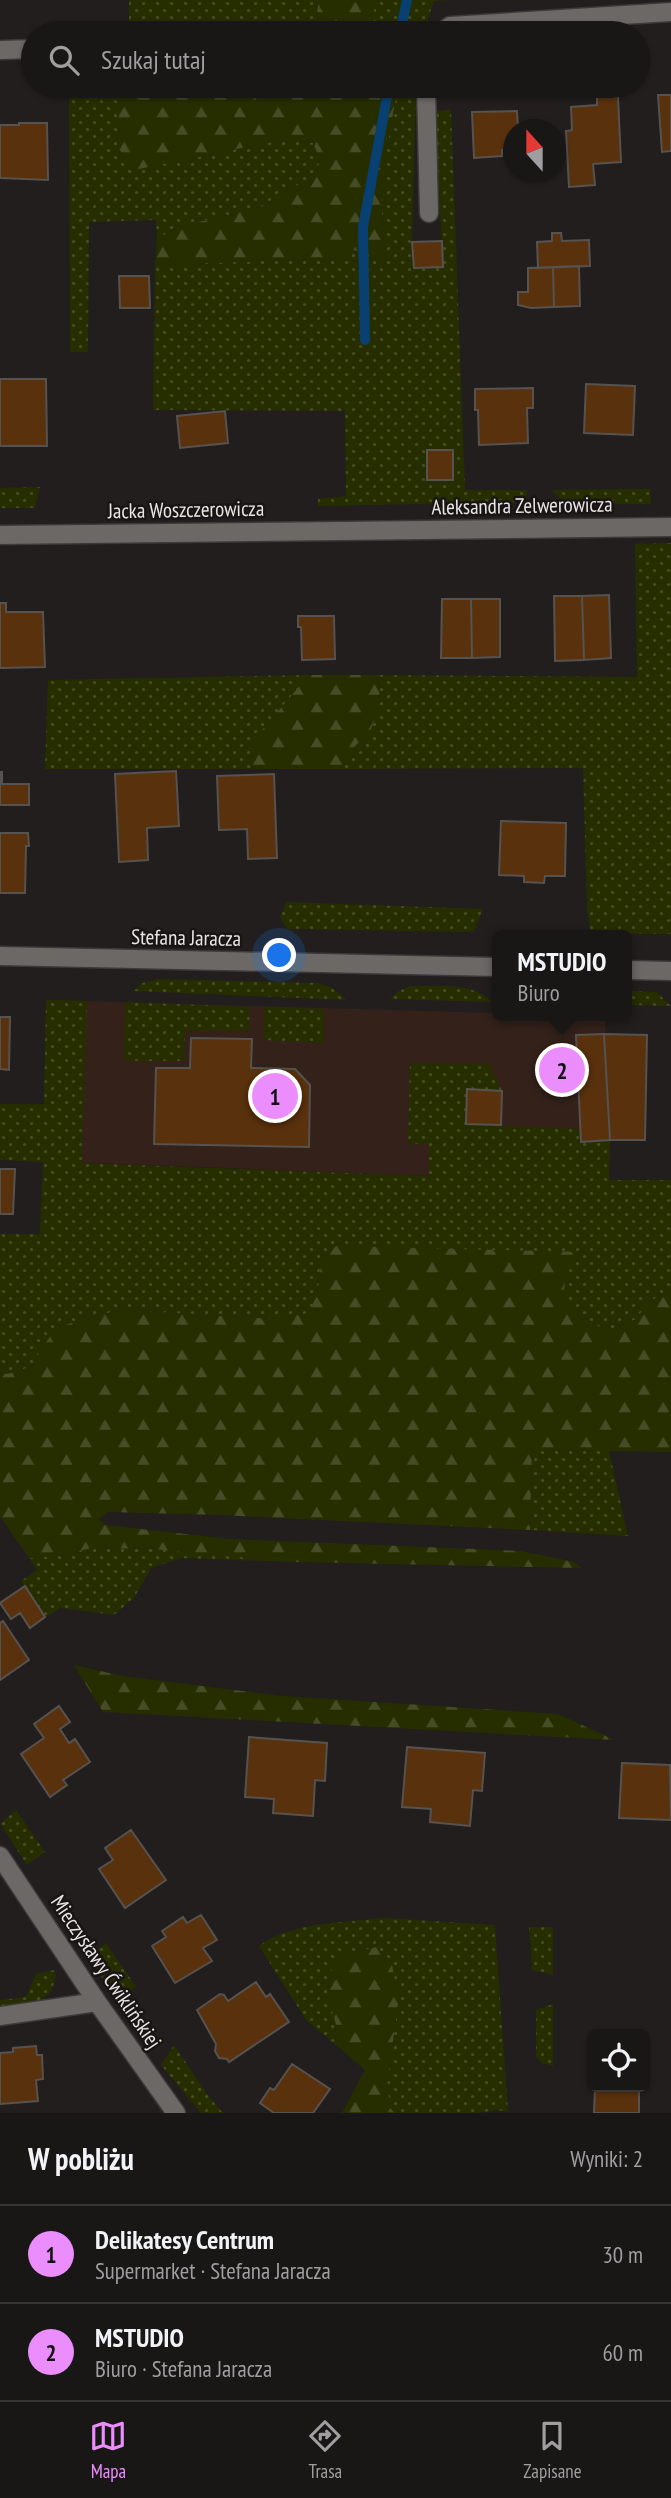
<!DOCTYPE html>
<html lang="pl">
<meta charset="utf-8">
<style>
:root{--surface:#191616;--page:#262323;--text:#f1f3f6;--muted:#9f9fa1;--line:#373535;--accent:#eb8dfc}
body{margin:0;font-family:"PT Sans Narrow",sans-serif;background:var(--page);color:var(--text)}
.controls{position:absolute;right:21px;bottom:21px;display:grid;overflow:hidden;border-radius:10px;box-shadow:0 2px 5px #0004}
.controls button{width:63px;height:63px;display:grid;place-items:center;padding:0;border:0;border-bottom:2px solid var(--line);background:var(--surface);color:var(--text);font:35px sans-serif}
.compass{position:absolute;left:503px;top:119px;width:63px;height:63px;border-radius:50%;background:var(--surface);box-shadow:0 2px 5px #0004;rotate:339deg}
.you{position:absolute;left:280px;top:956px;width:24px;height:24px;margin:-18px;border:5px solid #fff;border-radius:50%;background:#1a73e8;box-shadow:0 0 0 10px #1a73e833}
.badge{display:grid;place-items:center;width:46px;height:46px;border-radius:50%;background:var(--accent);color:#111;font-size:23px;font-weight:700}
.pin{position:absolute;translate:-50% -50%;border:4px solid #fff;box-shadow:0 2px 7px #0006}
.popup{position:absolute;left:492px;top:930px;width:140px;height:91px;box-sizing:border-box;display:grid;place-content:center;border-radius:10px;background:var(--surface);filter:drop-shadow(0 2px 5px #0005);font-size:23px;white-space:nowrap;color:var(--muted)}
.popup b{font-size:26px;color:var(--text)}
.popup::after{content:'';position:absolute;left:50%;top:100%;margin-left:-14px;border:14px solid transparent;border-top-color:var(--surface)}
.list{margin:0;padding:0;list-style:none}
h2{display:flex;justify-content:space-between;align-items:center;height:91px;margin:0;padding:0 28px;font-size:30px}
h2 small{font-size:23px;font-weight:400;color:var(--muted)}
.list li{display:grid;grid-template-columns:46px 1fr auto;gap:21px;align-items:center;box-sizing:border-box;height:98px;padding:0 28px;border-top:2px solid var(--line)}
.list b{display:block;font-size:26px;white-space:nowrap}
.list p{margin:0;font-size:23px;white-space:nowrap;color:var(--muted)}
.list em{font-size:23px;font-style:normal;color:var(--muted)}
.icon{flex:none;width:38px;height:38px;fill:none;stroke:currentColor;stroke-width:2;stroke-linecap:round;stroke-linejoin:round}
.map{position:relative;flex:none;width:671px;height:2113px;overflow:hidden}
.search{position:absolute;background:var(--surface);box-shadow:0 2px 5px #0004;left:21px;right:21px;top:21px;height:77px;display:flex;align-items:center;gap:18px;box-sizing:border-box;padding:0 24px;border-radius:38px;color:var(--muted);font-size:26px}
.sheet{height:287px;background:var(--surface)}
nav{display:flex;justify-content:space-around;align-items:center;box-sizing:border-box;height:98px;border-top:2px solid var(--line);background:var(--surface);font-size:19px;color:var(--muted)}
nav a{display:grid;justify-items:center;gap:4px}
nav .on{color:var(--accent)}
.map>svg:first-child{display:block}
</style>
<div class="map">
<svg width="671" height="2113" viewBox="0 0 671 2113">
<defs>
<pattern id="grass-dots" width="8" height="8" patternUnits="userSpaceOnUse" patternTransform="scale(1.75)"><rect width="8" height="8" fill="#262e00"/><path d="M2 2h.1M6 6h.1" fill="none" stroke="#464c25" stroke-width="1.8" stroke-linecap="round"/></pattern>
<pattern id="forest-firs" width="22" height="20" patternUnits="userSpaceOnUse" patternTransform="scale(1.75)"><rect width="22" height="20" fill="#262e00"/><path d="M5 1l3.5 6h-7zM16 11l3.5 6h-7z" fill="#464c25"/></pattern>
</defs>
<rect width="100%" height="100%" fill="#211e1d"/>
<path fill="#33211a" d="M46,1000L497,1013V1016H605L609,1180L429,1176L43,1161Z"/>
<path fill="url(#grass-dots)" d="M129,0H324L318,5L317,25L320,33H149V31H129Z
M371,0H448L434,1L423,33H380Z
M88,86H126L118,112L168,163L281,140L313,143L320,159L316,176L286,191L261,207L178,227L157,239L156,220L89,222L88,352H70L69,91H88Z
M246,86H320L312,96L258,101L246,88Z
M398,86H416L412,242L414,268L443,267L435,112L451,109L465,490H528L524,502L318,506V499L346,496L345,411L153,410L155,265L341,258L344,251C367,248 371,256 385,271L382,215L383,169Z
M40,487L35,508H0V488Z
M650,489L651,504H566L552,490Z
M671,543V934L591,933L587,911L583,768L343,769L354,747L370,732L380,705L378,675L637,677L635,544Z
M309,675L252,743L249,760L253,769H45L48,680Z
M286,902L483,909L474,932L287,929L280,917Z
M158,979L317,983L333,988L346,1000L133,991L142,983Z
M411,986C438,987 472,981 492,1002L390,999L399,991Z
M627,991L657,992L671,1006L627,1005Z
M46,1000L87,1001L82,1163L429,1176V1144H408L410,1063L490,1064L502,1091L467,1090V1124L580,1129L581,1142L610,1140L609,1180H671V1289L646,1304L637,1319L611,1329L591,1325L573,1309L564,1290L566,1274L584,1252L321,1262L318,1291L310,1313L275,1319L123,1310L83,1318L40,1350L33,1366L8,1374L0,1373V1234H40L43,1162L0,1160V1104H44Z
M125,1002L250,1007L249,1031H185L184,1061H124Z
M264,1007L324,1009V1043L264,1040Z
M532,1450L609,1451L628,1536L530,1530Z
M92,1548L153,1549L293,1562L181,1558L151,1568L134,1598L114,1615L61,1608L45,1617L21,1581L37,1570L29,1558L55,1556Z
M16,1810L45,1852L27,1865L0,1824Z
M385,1918L495,1925L508,2112L498,2110L477,2113H395L390,2108L387,2085L399,1997L376,1947L337,1957L328,1980L331,2006L336,2025L335,2044L306,2020L259,1946C294,1921 343,1923 385,1918Z
M529,1927H553V1975L532,1970Z
M106,1943L136,1987L116,1997L88,1957Z
M54,1970L56,1975L52,1991L39,2001L0,2009V2000L26,1997L36,1974Z
M553,2004V2066L542,2063L536,2057V2010Z
M174,2045L210,2098L223,2113H201L161,2065Z"/>
<path fill="url(#forest-firs)" d="M324,0H371L380,33H320L317,25L318,4Z
M126,86H246V89L258,101L312,96L320,86H398L383,169L382,215L385,272C374,257 365,248 344,251L341,258L155,265L157,239L178,227L261,207L286,191L316,176L320,159L313,143L281,140L134,170L117,146L118,112Z
M309,675H378L380,705L370,732L354,747L343,769H253L249,760L251,743Z
M336,1246L585,1252L566,1274L564,1290L573,1309L591,1325L611,1329L637,1319L646,1304L671,1289V1452L532,1450L530,1530L218,1515L108,1512L99,1519L105,1525L230,1539L521,1551L574,1562L582,1568L293,1562L153,1549L92,1548L55,1556L29,1558L0,1516V1373L8,1374L33,1366L40,1350L56,1329L83,1318L123,1310L275,1319L309,1313L318,1291L321,1262Z
M74,1665L122,1676L282,1696L558,1714L615,1740L103,1712Z
M376,1947L391,1961L399,1997L387,2085L390,2108L395,2113H342L365,2070L335,2044L336,2025L331,2006L328,1980L337,1957Z"/>
<g fill="none" stroke-linecap="round" stroke-linejoin="round">
<path stroke="#084071" stroke-width="10" d="M400,33L407,0
M365,340L363,227L389,86"/>
</g>
<path fill="#59310d" stroke="#555250" stroke-width="2" d="M129,31H149V33H129Z
M658,95H671V151L662,152Z
M597,97H618L621,162L593,164L595,185L569,187L566,131L572,130L571,107L597,105Z
M517,111L518,130H514V150H502V156L474,158L472,112Z
M19,123H47L48,180L0,178V125H19Z
M552,233H561L562,241L589,240L590,266L538,268L537,242L552,241Z
M442,241L443,267L414,268L412,242Z
M579,266L580,306L554,307L553,267Z
M553,267L554,307L531,308L518,305V292H528V268Z
M119,276H149L150,308H120Z
M0,379H46L47,446H0Z
M586,384L635,386L633,435L584,433Z
M533,388V408H527L528,443L479,445L478,410H475V389Z
M225,411L228,443L180,448L177,416Z
M427,450H453V480H427Z
M609,595L611,658L584,660L582,596Z
M554,596H582L584,660L555,661Z
M442,599H471L472,658H441Z
M471,599H500V657L472,658Z
M0,603H6V612H43L45,667L0,668Z
M298,616H334L335,659L302,660L301,627H298Z
M176,771L179,826L147,828L148,860L119,862L115,774Z
M0,772H2V784H29V805H0Z
M274,774L277,858L248,859L247,829L219,830L217,776Z
M501,821L566,823L565,876H545L544,883L524,882V876L499,875Z
M0,833H28L29,846H26L25,893H0Z
M0,1017H10L9,1070L0,1069Z
M604,1034L647,1035L645,1140H610Z
M604,1034L610,1140L581,1142L576,1035Z
M191,1038L252,1039L251,1068L295,1069L310,1085L309,1147L154,1144L156,1068H190Z
M467,1089L502,1091L501,1125L466,1124Z
M0,1169H15L13,1214H0Z
M25,1586L45,1617L30,1628L20,1613L11,1619L0,1603Z
M3,1621L29,1660L0,1680V1623Z
M59,1706L70,1722L60,1729L69,1743L75,1739L90,1762L63,1780L67,1785L50,1797L21,1754L44,1738L34,1724Z
M249,1737L327,1743L325,1781L315,1780L313,1816L273,1813L274,1799L245,1797Z
M407,1747L485,1753L482,1791L473,1790L470,1826L430,1822L431,1809L402,1807Z
M622,1763L670,1765L671,1820L619,1818Z
M131,1830L166,1880L125,1908L99,1869L113,1860L105,1848Z
M201,1915L217,1940L203,1948L212,1961L175,1983L152,1946L166,1937L162,1931L183,1917L187,1923Z
M256,1982L266,1997L270,1994L289,2022L229,2062L227,2059L219,2058L215,2051L216,2044L197,2010L220,1994L224,1995L228,2001Z
M36,2046L37,2055H42L43,2079L36,2080L38,2101L0,2104V2053L13,2052V2048Z
M292,2064L330,2089L313,2113H274L260,2103L270,2088L274,2090Z
M595,2087H639V2113H594Z"/>
<g fill="none" stroke-linecap="round" stroke-linejoin="round">
<g stroke="#3c3938" stroke-width="21">
<path id="minor" d="M440,33L450,26L671,12
M0,50L33,49
M426,86L429,213
M0,535L671,527
M0,956L497,967
M627,970L671,971
M0,1856L97,2002L176,2113
M0,2016L97,2002"/>
</g>
<use href="#minor" stroke="#6b6866" stroke-width="18"/>
</g>
<g text-anchor="middle" stroke-width="5" stroke-linejoin="round" paint-order="stroke">
<g font-size="21" fill="#e8e6e5" stroke="#181514">
<text transform="translate(522 506) rotate(-1)" y="7">Aleksandra Zelwerowicza</text>
<text transform="translate(186 510) rotate(-1)" y="7">Jacka Woszczerowicza</text>
<text transform="translate(186 938) rotate(1)" y="7">Stefana Jaracza</text>
<text transform="translate(106 1972) rotate(56)" y="7">Mieczysławy Ćwiklińskiej</text>
</g>
</g>
</svg>
<div class="controls">
<button><svg class="icon" aria-label="locate" viewBox="0 0 24 24"><circle cx="12" cy="12" r="6"/><path d="M12 2v4M12 18v4M2 12h4M18 12h4"/></svg></button>
</div>
<svg class="compass" viewBox="-18 -18 36 36"><path d="M0-13l5 13h-10z" fill="#e53935"/><path d="M0 13l5-13h-10z" fill="#9f9fa1"/></svg>
<div class="you"></div>
<div class="pin badge" style="left:275px;top:1096px">1</div>
<div class="pin badge" style="left:562px;top:1070px">2</div>
<div class="popup"><b>MSTUDIO</b>Biuro</div>
<div class="search"><svg class="icon" aria-label="search" viewBox="0 0 24 24"><circle cx="10" cy="10" r="6"/><path d="M15 15l6 6"/></svg>Szukaj tutaj</div>
</div>
<section class="sheet">
<h2>W pobliżu<small>Wyniki: 2</small></h2>
<ul class="list">
<li><span class="badge">1</span><div><b>Delikatesy Centrum</b><p>Supermarket · Stefana Jaracza</p></div><em>30 m</em></li>
<li><span class="badge">2</span><div><b>MSTUDIO</b><p>Biuro · Stefana Jaracza</p></div><em>60 m</em></li>
</ul>
</section>
<nav>
<a class="on"><svg class="icon" aria-label="map" viewBox="0 0 24 24"><path d="M3 6l6-2 6 2 6-2v14l-6 2-6-2-6 2zM9 4v14M15 6v14"/></svg>Mapa</a>
<a><svg class="icon" aria-label="directions" viewBox="0 0 24 24"><path d="M12 3l9 9-9 9-9-9zM9 14v-3h6M13 9l2 2-2 2"/></svg>Trasa</a>
<a><svg class="icon" aria-label="saved" viewBox="0 0 24 24"><path d="M7 4h10v16l-5-4-5 4z"/></svg>Zapisane</a>
</nav>
